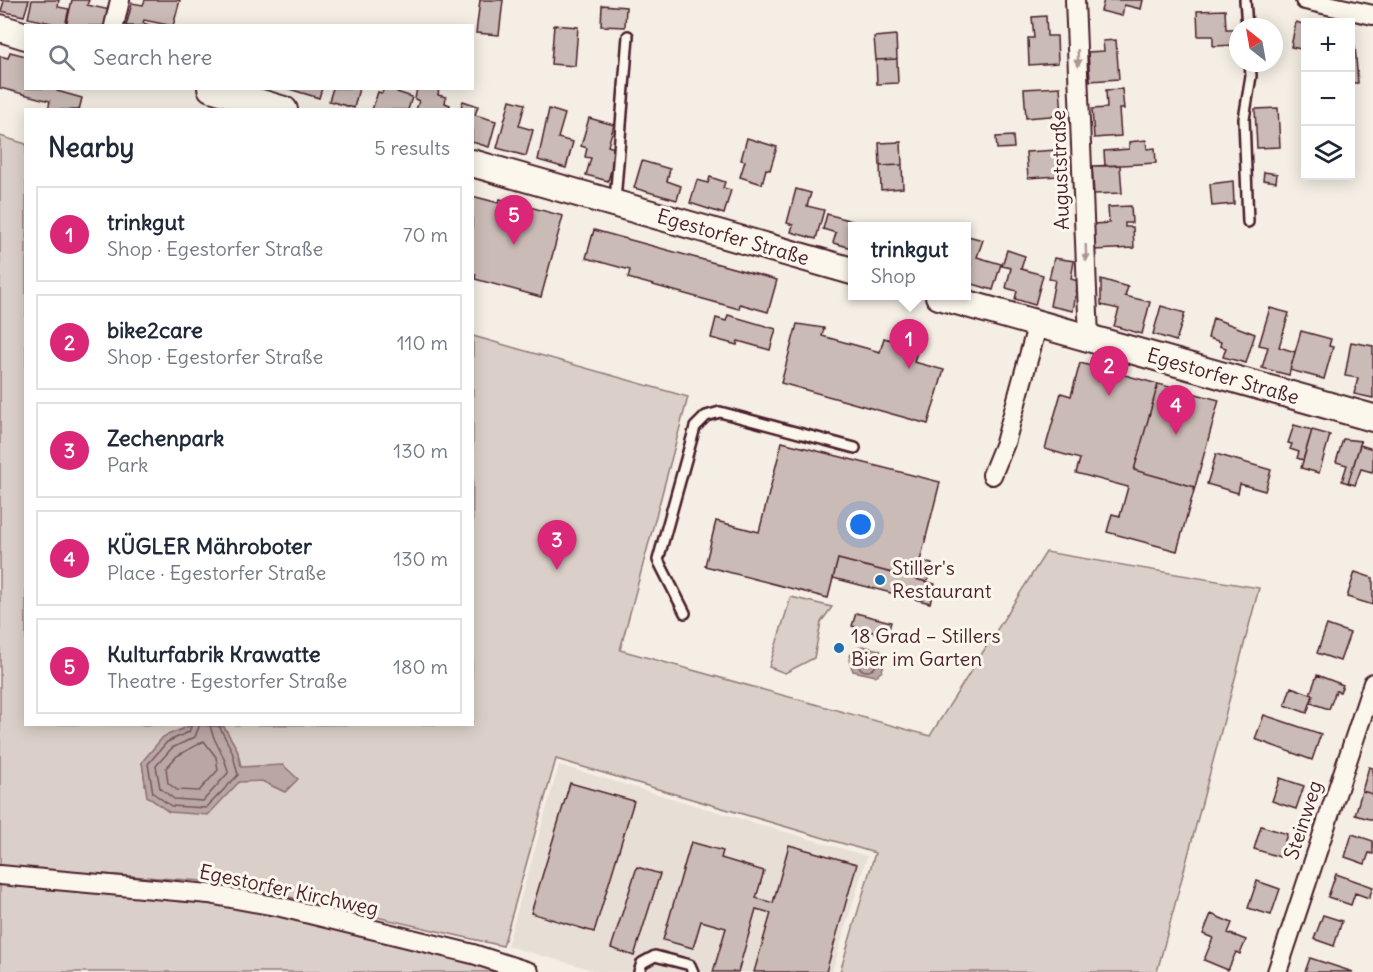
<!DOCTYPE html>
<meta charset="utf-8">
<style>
:root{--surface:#fff;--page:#f2f2f3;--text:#1f2937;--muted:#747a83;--line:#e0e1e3;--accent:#db2777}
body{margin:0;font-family:Delius,sans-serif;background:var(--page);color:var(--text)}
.controls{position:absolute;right:18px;top:18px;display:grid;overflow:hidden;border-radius:0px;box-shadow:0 3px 15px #0003}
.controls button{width:54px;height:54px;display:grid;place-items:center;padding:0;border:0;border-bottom:2px solid var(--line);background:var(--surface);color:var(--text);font:30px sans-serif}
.compass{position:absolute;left:1229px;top:18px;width:54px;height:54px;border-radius:50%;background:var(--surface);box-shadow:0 3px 15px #0003;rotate:329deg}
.you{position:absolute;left:861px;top:525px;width:21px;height:21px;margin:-15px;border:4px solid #fff;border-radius:50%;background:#1a73e8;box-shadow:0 0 0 9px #1a73e833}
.badge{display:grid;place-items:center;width:39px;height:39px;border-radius:50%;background:var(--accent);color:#fff;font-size:20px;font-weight:700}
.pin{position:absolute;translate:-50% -50px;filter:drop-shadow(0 2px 3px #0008)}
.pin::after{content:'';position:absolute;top:32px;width:21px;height:18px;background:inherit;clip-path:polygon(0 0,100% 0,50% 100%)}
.popup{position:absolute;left:848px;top:222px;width:123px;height:78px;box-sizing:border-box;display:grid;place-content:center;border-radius:0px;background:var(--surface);filter:drop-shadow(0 2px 4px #0005);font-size:20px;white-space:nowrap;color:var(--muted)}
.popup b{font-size:22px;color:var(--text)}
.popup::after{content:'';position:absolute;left:50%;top:100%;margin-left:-12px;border:12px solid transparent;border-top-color:var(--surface)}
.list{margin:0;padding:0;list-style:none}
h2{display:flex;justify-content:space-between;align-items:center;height:78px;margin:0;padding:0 24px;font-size:26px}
h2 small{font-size:20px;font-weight:400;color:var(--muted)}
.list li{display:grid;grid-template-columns:39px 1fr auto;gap:18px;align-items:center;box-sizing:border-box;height:96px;margin:0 12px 12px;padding:0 12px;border:2px solid var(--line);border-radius:0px}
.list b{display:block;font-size:22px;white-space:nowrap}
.list p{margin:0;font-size:20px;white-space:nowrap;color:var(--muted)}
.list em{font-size:20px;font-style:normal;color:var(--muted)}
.icon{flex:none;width:33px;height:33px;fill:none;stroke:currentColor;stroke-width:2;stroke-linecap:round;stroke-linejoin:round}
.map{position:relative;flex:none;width:1373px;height:972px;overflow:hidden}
.search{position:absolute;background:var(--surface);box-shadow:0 3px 15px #0003;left:24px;top:24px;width:450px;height:66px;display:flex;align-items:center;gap:15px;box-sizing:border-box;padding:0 21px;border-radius:0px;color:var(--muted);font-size:22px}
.panel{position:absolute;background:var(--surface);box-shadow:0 3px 15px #0003;left:24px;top:108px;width:450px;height:618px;border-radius:0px}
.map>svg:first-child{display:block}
</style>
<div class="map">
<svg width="1373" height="972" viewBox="0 0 1373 972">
<rect width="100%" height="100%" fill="#f4eee4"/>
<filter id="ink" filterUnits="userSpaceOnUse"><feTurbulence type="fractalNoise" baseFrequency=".0167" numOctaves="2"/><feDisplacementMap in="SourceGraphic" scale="12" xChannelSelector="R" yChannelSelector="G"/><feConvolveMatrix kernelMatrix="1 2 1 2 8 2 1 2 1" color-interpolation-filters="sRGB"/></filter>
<g filter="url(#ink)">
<path fill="#e7dfd6" d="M559,765L867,856L832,972H600L507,946Z"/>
<path fill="#dbd0c9" stroke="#92787a" stroke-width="1.5" d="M0,136L26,144V724L192,725L163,737L142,762L147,796L169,812L239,781H262L285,792L261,766L241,767L237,749L224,727L200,725L472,724L473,336L688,397L620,650L930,736L1046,552L1259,588L1157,972H840L875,853L556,759L503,946L285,896L203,881L0,867Z
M791,597L832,607L821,622L814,658L785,673L769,667Z
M0,883L237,905L472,962L499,972H0Z"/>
<path fill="#baa7a5" stroke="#8d7174" stroke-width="1.5" d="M862,646L879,650L886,655L882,671L876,676L853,671L849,660L852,651Z
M192,725L224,727L237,749L241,767L283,765L298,779L285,792L262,781L239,782L208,815L169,812L147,796L142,762L163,737Z"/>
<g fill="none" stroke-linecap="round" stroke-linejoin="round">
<path stroke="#77555c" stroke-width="1.5" d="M857 661a10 10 0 1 1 20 0a10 10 0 1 1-20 0Z
M192,724L189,732L167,742L148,764L153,793L171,806L206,808L238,775L232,751L218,724
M200,724L195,737L172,748L156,766L160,788L174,799L203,801L228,773C226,754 211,740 210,724
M204,741L216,757L218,770L199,791L177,790L168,783L166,768L177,756Z"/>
</g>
<path fill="#cabbb6" stroke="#4a1f2b" stroke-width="1.5" d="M0,0H29L24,16L1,11L4,1Z
M32,0H59L58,7L69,9L65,26L28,18Z
M72,0H89L87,5L110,10L107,26H66Z
M145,0H180L173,26L144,20L143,23L153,26H126L132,3L143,5Z
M480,0H503L499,35L476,33Z
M1104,0H1143L1141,9L1124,5L1122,16L1101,11Z
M602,5L626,7L625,27L601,26Z
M1225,10L1226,29H1237L1238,45L1213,46V36H1198L1197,11Z
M1046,16L1047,36H1057L1058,63L1029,65L1028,38H1034L1032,17Z
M1296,22L1306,25V50L1291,47Z
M554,25L578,27L575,66L551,64Z
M896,35L897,59L876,60L874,37Z
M1116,40L1119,79L1090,81L1088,52L1104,51L1103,41Z
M1350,46H1355L1358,83H1350Z
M10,52L26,56V88H58L57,91L82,98L79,110H48L50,101L0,88V56L8,58Z
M897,59L898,83L877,84L876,60Z
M1060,87L1062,115L1026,118L1024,89Z
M286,88H322L319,98Z
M333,88H359L354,108L329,101Z
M384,88H398L397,92L412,97L408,110H372L378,92L382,93Z
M417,88H439L438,95L446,97L445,103L450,105L449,110H416L419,101L415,99Z
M1122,89L1124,109H1119L1121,136L1094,138L1092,109L1107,108L1106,90Z
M510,100L525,104L519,126L533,130L526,156L497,148Z
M463,101L478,106L475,115L496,121L489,147L472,142V110H460Z
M1278,108L1280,147L1257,148L1255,109Z
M549,109L565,114L558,138L573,142L566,168L538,160Z
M589,118L614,125L608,146L617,149L608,181L586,175L591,158L585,157L587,148L581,146Z
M1013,136L1014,148L997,149L996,137Z
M747,138L777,147L770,170L766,169L762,184L740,177L745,161L741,160Z
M1146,140L1147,149L1155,148L1156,163L1105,166L1104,151L1129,149V142Z
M901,142L902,165L880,166L879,143Z
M1057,150L1058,176L1028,178L1026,152Z
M642,161L670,169L667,181L681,186L677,200L634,188Z
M902,165L903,188L881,190L880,166Z
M1120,165L1122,193L1094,194L1092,166Z
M1264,172L1277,174L1276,182L1263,180Z
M710,177L725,182L723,188L731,190L724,214L690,203L697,180L708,183Z
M1233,181L1234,204L1212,206L1210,184Z
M796,189L811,193L807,206L824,210L816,239L791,232L793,225L787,223Z
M472,196L499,203L500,199L563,216L541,297L475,279L476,274L472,273Z
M1131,206L1132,223H1125V227H1133L1134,248L1094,250L1093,224L1109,223L1108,207Z
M827,214L863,224V226H852V248L833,243L836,233L823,229Z
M937,222V226H919V224Z
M902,223V226H874V224Z
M594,230L777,280L768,312L740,304L739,309L628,278L630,270L586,258Z
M968,236L983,240L977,257L1001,264L993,290L966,282L971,264L966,263Z
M1007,250L1025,256L1021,269L1043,275L1035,305L1015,299L1017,291L1006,288L1011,268L1002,266Z
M1054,258L1074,261L1071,279L1078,281L1073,311L1050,306L1055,280L1049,279Z
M1101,279L1128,287L1125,296L1150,302L1142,334L1114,326L1119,309L1101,305Z
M1161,306L1185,313L1176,341L1153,334Z
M1270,308L1289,313L1279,347L1295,352L1289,375L1262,368L1268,347L1259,345Z
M728,315L776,329L770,350L738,341L737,345L711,338L716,318L726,321Z
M1213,318L1255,334L1246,363L1223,357L1226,348L1220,346L1221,342L1208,338Z
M797,324L824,328L822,336L880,352L884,338L918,348L914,362L944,370L928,424L781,383Z
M1301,331L1331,339L1329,346L1333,347L1324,379L1290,370Z
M1351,342L1373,346V398L1354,394L1358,378L1345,376Z
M1080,363L1158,384L1134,470L1195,487L1177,551L1107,532L1112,514L1120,516L1128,487L1076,473L1080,459L1045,449L1061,393L1071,396Z
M1158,384L1219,400L1195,487L1134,470Z
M1294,425L1312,430L1303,460L1297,458L1299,452L1290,449L1292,444L1288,443Z
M1312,430L1330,435L1319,473L1301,468Z
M1343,439L1361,441L1348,483L1342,481L1347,465L1336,462Z
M782,442L940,482L920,561L932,564L927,582L838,559L828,598L705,566L716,521L759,532Z
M1360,445L1373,449V469L1372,472L1361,469L1355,485L1348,483Z
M1216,454L1271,470L1265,491L1240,484L1238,493L1207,484Z
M838,559L935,584L930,603L833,578Z
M1355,572L1373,578V605L1347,597Z
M856,613L891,622L887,636L852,626Z
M1327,625L1350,633L1340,661L1317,653Z
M1317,675L1343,685L1340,692L1336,691L1329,709L1311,703L1313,695L1310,694Z
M1291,687L1313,695L1307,713L1285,705Z
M1264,715L1321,734L1312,760L1255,739Z
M1369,767L1373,768V794L1362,791Z
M1280,778L1304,786L1296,809L1272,801Z
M570,783L634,801L594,932L531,913Z
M1362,791L1373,794V820L1355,815Z
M1261,826L1287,834L1280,857L1254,849Z
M1352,834L1373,841V854L1369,853L1365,864L1345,857Z
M691,842L723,851L721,858L764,871L756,898L773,903L789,845L857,864L826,972H754L771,913L756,909L738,972H713L726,928L701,921L693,948L663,940Z
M637,867L660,874L634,956L611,948Z
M1336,874L1373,887L1369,898L1355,893L1351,905L1328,897Z
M1257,881L1280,889L1271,915L1248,908Z
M1211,914L1232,923L1228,933L1246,940L1240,954L1236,952L1228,970L1204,960L1213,938L1203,934Z
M1323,915L1342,921L1334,946L1314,939Z
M1310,958L1353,972H1305Z"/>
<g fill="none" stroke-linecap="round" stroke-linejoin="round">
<g stroke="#4a1f2b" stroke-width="14">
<path id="service" d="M1245,0L1247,27
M615,201L628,36
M1248,222L1244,119L1251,76L1250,63
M685,613L658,560L695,427L706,416L720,412L855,448
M639,972L642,963L655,956L690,965L693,972"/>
</g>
<g stroke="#4a1f2b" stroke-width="22">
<path id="minor" d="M1075,0L1089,338
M1305,0L1373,15
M114,26L120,0
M992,475L1005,443L1038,323
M0,875L209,894L281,907L473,954L529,972
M1277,972L1373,683"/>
</g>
<g stroke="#4a1f2b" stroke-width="30">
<path id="secondary" d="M0,28L26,36
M211,88L284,110
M472,163L852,271
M939,296L1373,418"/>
</g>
<use href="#service" stroke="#fbf7ec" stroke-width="9"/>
<use href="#minor" stroke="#fbf7ec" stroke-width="18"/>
<use href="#secondary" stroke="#fbf7ec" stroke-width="26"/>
</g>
<defs><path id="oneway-solid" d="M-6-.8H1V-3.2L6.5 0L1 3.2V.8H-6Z" transform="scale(1.5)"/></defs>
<g fill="#ab9695">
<use href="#oneway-solid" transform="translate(1078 58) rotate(88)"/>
<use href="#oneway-solid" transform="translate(1086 253) rotate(88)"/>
</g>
</g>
<g fill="#1f6fb2" stroke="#fbf7ec" stroke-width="2">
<circle cx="880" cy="580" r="6"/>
<circle cx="839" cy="648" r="6"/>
</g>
<g text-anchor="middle" stroke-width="6" stroke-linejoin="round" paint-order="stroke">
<g font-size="20" fill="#4a1f2b" stroke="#fbf7ec">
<text transform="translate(1060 170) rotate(-92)" y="7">Auguststraße</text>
<text transform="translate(733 237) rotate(16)" y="7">Egestorfer Straße</text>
<text transform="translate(1223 376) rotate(16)" y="7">Egestorfer Straße</text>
<text transform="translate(1303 820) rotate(-72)" y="7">Steinweg</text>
<text transform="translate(289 890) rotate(12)" y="7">Egestorfer Kirchweg</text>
</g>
<g font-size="20" fill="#4a1f2b" stroke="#fbf7ec" text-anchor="start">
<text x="892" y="575">Stiller's<tspan x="892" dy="23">Restaurant</tspan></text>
<text x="851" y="643">18 Grad – Stillers<tspan x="851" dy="23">Bier im Garten</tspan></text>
</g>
</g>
</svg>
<div class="controls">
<button>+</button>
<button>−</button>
<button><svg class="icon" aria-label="layers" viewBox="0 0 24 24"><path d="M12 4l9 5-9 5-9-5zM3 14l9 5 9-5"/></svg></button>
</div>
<svg class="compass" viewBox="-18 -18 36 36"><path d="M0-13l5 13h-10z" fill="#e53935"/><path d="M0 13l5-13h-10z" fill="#747a83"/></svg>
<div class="you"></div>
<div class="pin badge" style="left:909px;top:369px">1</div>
<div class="popup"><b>trinkgut</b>Shop</div>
<div class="pin badge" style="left:1109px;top:396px">2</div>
<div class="pin badge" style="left:557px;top:570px">3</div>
<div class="pin badge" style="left:1176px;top:435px">4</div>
<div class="pin badge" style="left:514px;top:245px">5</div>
<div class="search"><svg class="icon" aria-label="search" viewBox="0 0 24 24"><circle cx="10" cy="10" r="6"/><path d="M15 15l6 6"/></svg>Search here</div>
<section class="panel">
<h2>Nearby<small>5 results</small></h2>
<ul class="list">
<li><span class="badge">1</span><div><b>trinkgut</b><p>Shop · Egestorfer Straße</p></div><em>70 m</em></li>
<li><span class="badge">2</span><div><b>bike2care</b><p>Shop · Egestorfer Straße</p></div><em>110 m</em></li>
<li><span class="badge">3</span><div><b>Zechenpark</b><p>Park</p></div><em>130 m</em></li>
<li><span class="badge">4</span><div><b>KÜGLER Mähroboter</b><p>Place · Egestorfer Straße</p></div><em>130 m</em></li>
<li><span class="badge">5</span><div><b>Kulturfabrik Krawatte</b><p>Theatre · Egestorfer Straße</p></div><em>180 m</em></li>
</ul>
</section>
</div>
